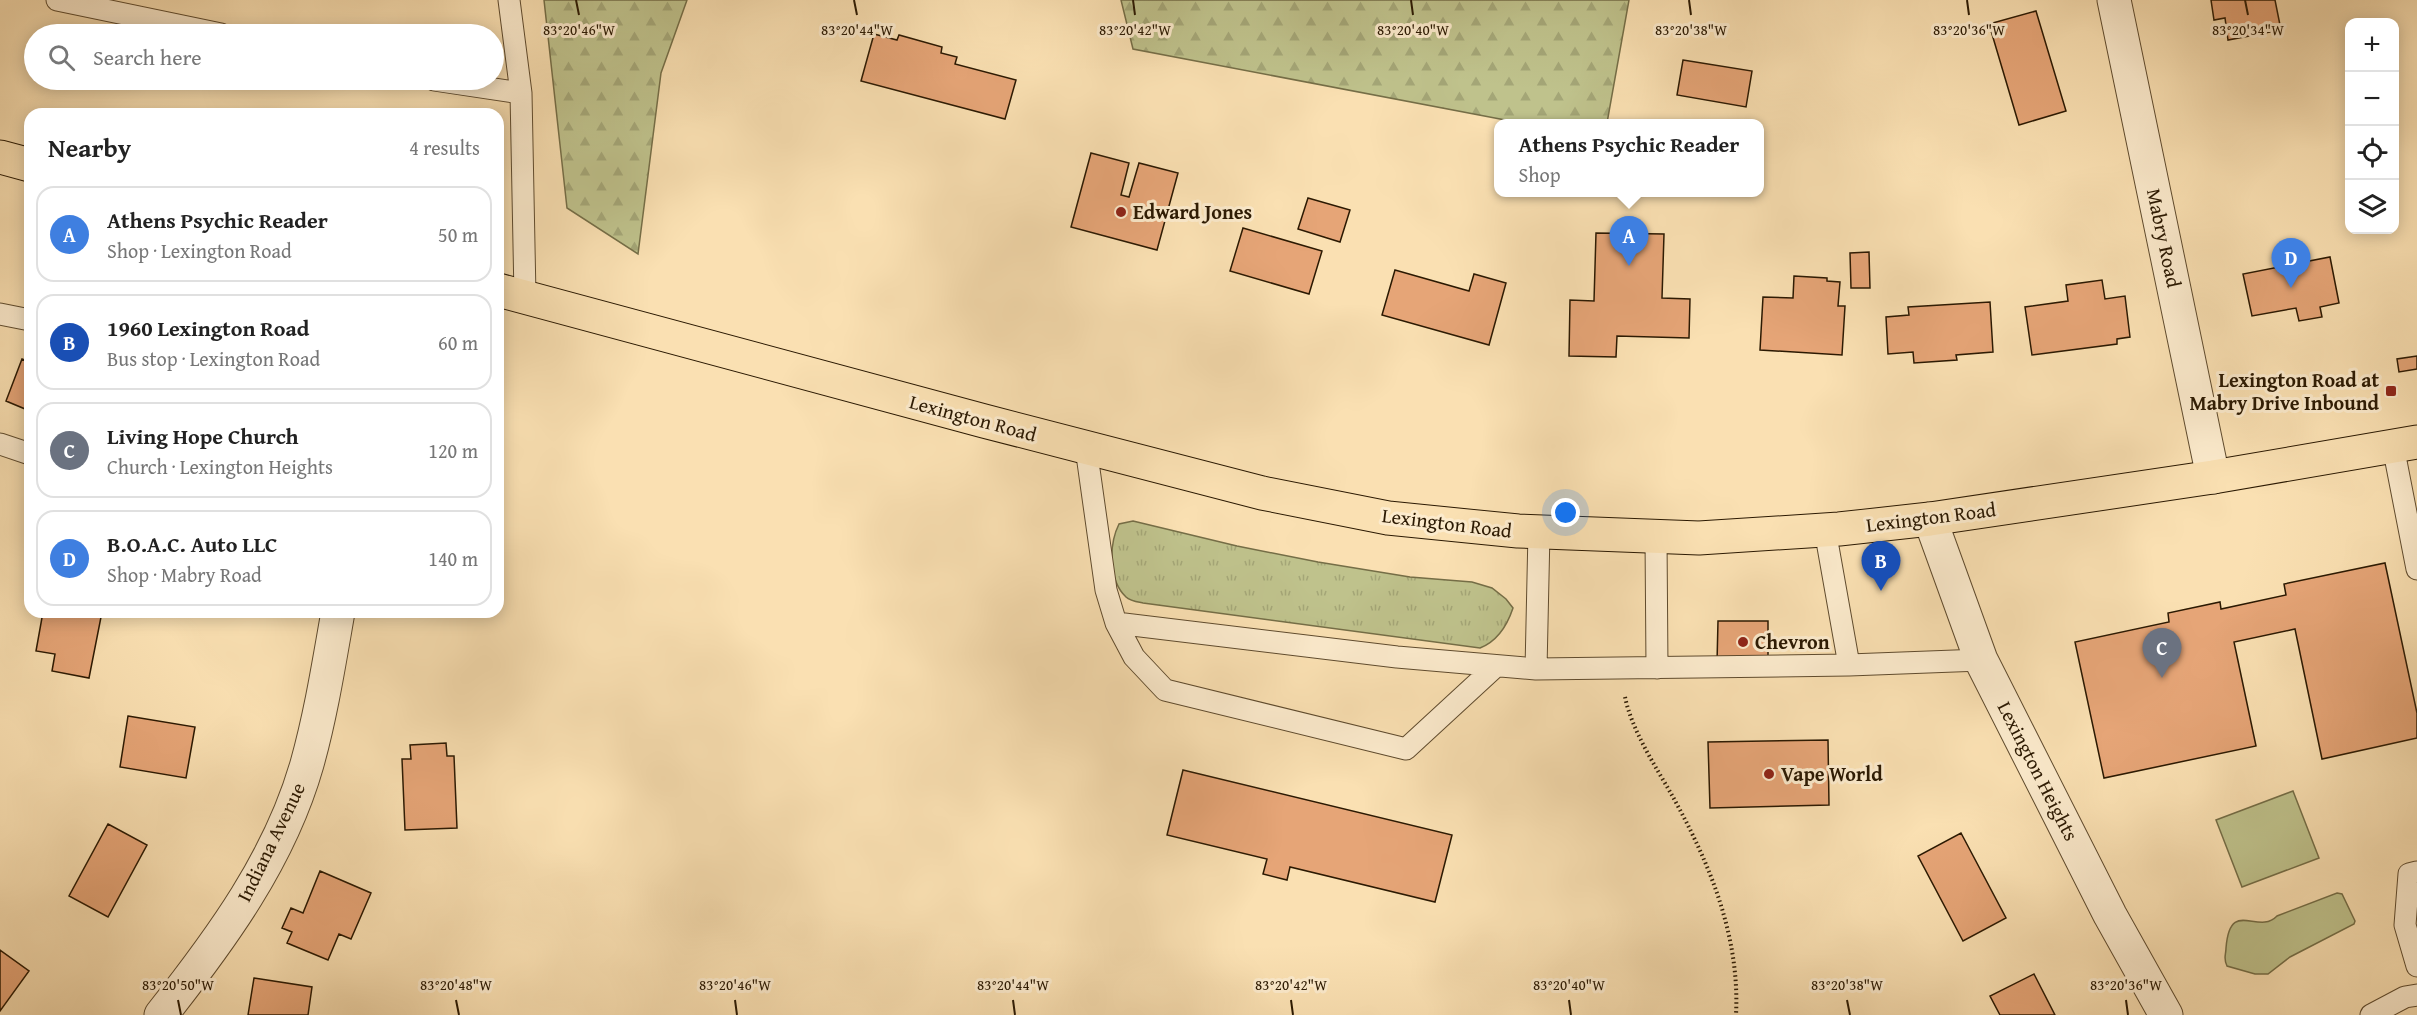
<!DOCTYPE html>
<meta charset="utf-8">
<style>
:root{--surface:#fff;--page:#f2f2f2;--text:#222;--muted:#767676;--line:#e0e0e0;--accent:#8f2418}
body{margin:0;font-family:"Gentium Book Plus",serif;background:var(--page);color:var(--text)}
.controls{position:absolute;right:18px;top:18px;display:grid;overflow:hidden;border-radius:12px;box-shadow:0 3px 15px #0003}
.controls button{width:54px;height:54px;display:grid;place-items:center;padding:0;border:0;border-bottom:2px solid var(--line);background:var(--surface);color:var(--text);font:30px sans-serif}
.you{position:absolute;left:1566px;top:513px;width:21px;height:21px;margin:-15px;border:4px solid #fff;border-radius:50%;background:#1a73e8;box-shadow:0 0 0 9px #1a73e833}
.badge{display:grid;place-items:center;width:39px;height:39px;border-radius:50%;background:var(--accent);color:#fff;font-size:20px;font-weight:700}
.pin{position:absolute;translate:-50% -50px;filter:drop-shadow(0 2px 3px #0008)}
.pin::after{content:'';position:absolute;top:32px;width:21px;height:18px;background:inherit;clip-path:polygon(0 0,100% 0,50% 100%)}
.popup{position:absolute;left:1494px;top:119px;width:270px;height:78px;box-sizing:border-box;display:grid;place-content:center;border-radius:12px;background:var(--surface);filter:drop-shadow(0 2px 4px #0005);font-size:20px;white-space:nowrap;color:var(--muted)}
.popup b{font-size:22px;color:var(--text)}
.popup::after{content:'';position:absolute;left:50%;top:100%;margin-left:-12px;border:12px solid transparent;border-top-color:var(--surface)}
.list{margin:0;padding:0;list-style:none}
h2{display:flex;justify-content:space-between;align-items:center;height:78px;margin:0;padding:0 24px;font-size:26px}
h2 small{font-size:20px;font-weight:400;color:var(--muted)}
.list li{display:grid;grid-template-columns:39px 1fr auto;gap:18px;align-items:center;box-sizing:border-box;height:96px;margin:0 12px 12px;padding:0 12px;border:2px solid var(--line);border-radius:18px}
.list b{display:block;font-size:22px;white-space:nowrap}
.list p{margin:0;font-size:20px;white-space:nowrap;color:var(--muted)}
.list em{font-size:20px;font-style:normal;color:var(--muted)}
.icon{flex:none;width:33px;height:33px;fill:none;stroke:currentColor;stroke-width:2;stroke-linecap:round;stroke-linejoin:round}
.map{position:relative;flex:none;width:2417px;height:1015px;overflow:hidden}
.search{position:absolute;background:var(--surface);box-shadow:0 3px 15px #0003;left:24px;top:24px;width:480px;height:66px;display:flex;align-items:center;gap:15px;box-sizing:border-box;padding:0 21px;border-radius:33px;color:var(--muted);font-size:22px}
.panel{position:absolute;background:var(--surface);box-shadow:0 3px 15px #0003;left:24px;top:108px;width:480px;height:510px;border-radius:18px}
.map>svg:first-child{display:block}
</style>
<div class="map">
<svg width="2417" height="1015" viewBox="0 0 2417 1015">
<defs>
<pattern id="grass-tufts" width="24" height="20" patternUnits="userSpaceOnUse" patternTransform="scale(1.5)"><rect width="24" height="20" fill="#bfc28c"/><path d="M3 7l-1-3M5 7V3M7 7l1-3M15 17l-1-3M17 17v-4M19 17l1-3" fill="none" stroke="#a4a677"/></pattern>
<pattern id="forest-firs" width="22" height="20" patternUnits="userSpaceOnUse" patternTransform="scale(1.5)"><rect width="22" height="20" fill="#bfc28c"/><path d="M5 1l3.5 6h-7zM16 11l3.5 6h-7z" fill="#a4a677"/></pattern>
</defs>
<rect width="100%" height="100%" fill="#fae0b2"/>
<filter id="stains"><feTurbulence type="fractalNoise" baseFrequency=".00333" numOctaves="4"/><feColorMatrix values="0 0 0 0 .2 0 0 0 0 .09 0 0 0 0 .02 0 0 0 .5 -.17"/></filter>
<radialGradient id="worn" r=".72"><stop offset=".6" stop-color="#630" stop-opacity="0"/><stop offset="1" stop-color="#630" stop-opacity=".3"/></radialGradient>
<path fill="url(#grass-tufts)" stroke="#756e47" stroke-width="1.5" d="M1133,521L1237,546L1318,562L1410,577L1472,582L1492,588L1506,599L1513,608C1507,626 1498,641 1480,648L1143,603C1138,602 1130,601 1126,597C1108,580 1109,544 1119,524Z"/>
<path fill="url(#forest-firs)" stroke="#756e47" stroke-width="1.5" d="M544,0H687L661,73L638,254L567,208Z
M1121,0H1629L1607,123H1521L1133,49Z"/>
<path fill="#bfc28c" stroke="#756e47" stroke-width="1.5" d="M2293,791L2319,858L2242,887L2216,820Z
M2337,893L2342,894L2355,921L2354,924L2290,957L2268,974H2255L2227,966C2223,958 2226,955 2226,948C2230,897 2258,936 2277,916Z"/>
<path fill="#e6a577" stroke="#2b1902" stroke-width="1.5" d="M2211,0H2275L2281,30L2228,40L2225,18L2214,20Z
M2036,11L2066,111L2019,125L1989,24Z
M874,34L897,40L899,35L942,47L941,53L957,57L955,64L1016,80L1005,119L861,81Z
M1683,60L1752,71L1746,107L1677,95Z
M1091,153L1129,163L1121,195L1129,197L1139,163L1178,173L1157,250L1071,227Z
M1308,198L1350,210L1340,242L1298,229Z
M1243,228L1322,251L1309,294L1230,271Z
M1596,233L1664,234L1662,298L1690,299L1689,338L1617,336L1616,357L1569,356L1570,300L1594,301Z
M1869,252L1870,288H1851L1850,253Z
M2330,257L2339,303L2320,307L2322,317L2299,321L2296,308L2252,316L2243,274Z
M1395,270L1469,291L1474,274L1506,283L1489,345L1382,315Z
M1794,276L1827,278V281L1840,282L1838,306H1845L1842,355L1760,350L1763,297L1793,298Z
M2102,280L2105,299L2125,296L2130,337L2117,339V344L2032,355L2025,307L2068,301L2066,285Z
M1990,302L1993,352L1956,355L1957,360L1914,363L1913,352L1888,354L1886,317L1909,315L1908,307Z
M2417,356V369L2399,372L2397,359Z
M22,359L30,362V411L6,401Z
M2385,563L2417,713V738L2322,759L2295,629L2234,642L2256,746L2104,778L2075,642L2169,622L2168,613L2220,602L2221,609L2286,595L2284,584Z
M43,612H102L89,678L52,671L55,654L36,651Z
M1718,621H1768V663H1717Z
M128,716L195,727L186,778L120,767Z
M1828,740L1829,805L1710,808L1708,742Z
M446,743L447,756H454L457,828L405,830L402,759H411L410,745Z
M1183,770L1452,835L1435,902L1290,867L1287,880L1263,874L1267,859L1167,835Z
M108,824L147,845L108,917L69,896Z
M1961,833L2006,918L1963,941L1918,856Z
M320,871L371,893L351,939L339,934L328,960L287,943L292,932L282,928L291,908L303,913Z
M0,950L29,971L0,1011Z
M2034,974L2055,1015H2000L1990,996Z
M254,978L312,987L308,1015H248Z"/>
<g fill="none" stroke-linecap="round" stroke-linejoin="round">
<g stroke="#5f4b2e" stroke-width="23">
<path id="service" d="M57,0L221,34
M509,0L521,93L525,296
M434,80L521,93
M0,314L30,320
M0,444L30,454
M2393,446L2417,569
M1086,448L1106,590L1116,623L1134,657L1165,690L1406,749L1495,667
M1825,530L1849,665
M1656,538L1657,668
M1116,623L1397,657L1536,669L1849,665L1981,660
M1536,669L1539,532
M2417,872L2409,874L2405,925L2417,966
M2371,1015L2405,997L2417,995"/>
</g>
<g stroke="#5f4b2e" stroke-width="35">
<path id="minor" d="M2114,0L2213,477
M1930,519L1981,660L2110,915L2166,1015
M161,1015C221,939 280,859 307,764C321,714 329,663 338,612"/>
</g>
<g stroke="#2b1902" stroke-width="35">
<path id="trunk" d="M0,157L30,165
M498,290L984,421L1262,493L1388,518L1518,531L1699,538L1839,529L1930,519L2213,477L2417,442"/>
</g>
<path stroke="#2b1902" stroke-width="4" stroke-dasharray="1.5 3" stroke-linecap="butt" d="M1625,697C1632,731 1656,767 1673,797C1710,864 1740,937 1736,1015"/>
<use href="#service" stroke="#fcebcd" stroke-width="21"/>
<use href="#minor" stroke="#fcebcd" stroke-width="33"/>
<use href="#trunk" stroke="#fae0b2" stroke-width="33"/>
</g>
<path fill="none" stroke="#2b1902" stroke-width="2" d="M576,0L579,15M854,0L857,15M1133,0L1135,15M1411,0L1413,15M1689,0L1691,15M1967,0L1969,15M2245,0L2248,15M178,1000L181,1015M456,1000L459,1015M735,1000L737,1015M1013,1000L1015,1015M1291,1000L1293,1015M1569,1000L1571,1015M1847,1000L1850,1015M2126,1000L2128,1015"/>
<g fill="#8f2418" stroke="#fcebcd" stroke-width="2">
<circle cx="1121" cy="212" r="6"/>
<rect x="2385" y="385" width="12" height="12" rx="3"/>
<circle cx="1743" cy="642" r="6"/>
<circle cx="1769" cy="774" r="6"/>
</g>
<g text-anchor="middle" stroke-width="6" stroke-linejoin="round" paint-order="stroke">
<g font-size="20" font-weight="bold" fill="#2b1902" stroke="#fcebcd" text-anchor="start">
<text x="1133" y="219">Edward Jones</text>
<text x="2379" y="387" text-anchor="end">Lexington Road at<tspan x="2379" dy="23">Mabry Drive Inbound</tspan></text>
<text x="1755" y="649">Chevron</text>
<text x="1781" y="781">Vape World</text>
</g>
<g font-size="20" fill="#2b1902" stroke="#fcebcd">
<text transform="translate(2164 238) rotate(78)" y="7">Mabry Road</text>
<text transform="translate(973 418) rotate(15)" y="7">Lexington Road</text>
<text transform="translate(1931 517) rotate(-7)" y="7">Lexington Road</text>
<text transform="translate(1447 523) rotate(7)" y="7">Lexington Road</text>
<text transform="translate(2038 771) rotate(63)" y="7">Lexington Heights</text>
<text transform="translate(271 842) rotate(-64)" y="7">Indiana Avenue</text>
</g>
</g>
<g font-size="15" text-anchor="middle" fill="#2b1902" stroke="#fcebcd" stroke-width="6" stroke-linejoin="round" paint-order="stroke">
<text x="579" y="35">83°20'46"W</text>
<text x="857" y="35">83°20'44"W</text>
<text x="1135" y="35">83°20'42"W</text>
<text x="1413" y="35">83°20'40"W</text>
<text x="1691" y="35">83°20'38"W</text>
<text x="1969" y="35">83°20'36"W</text>
<text x="2248" y="35">83°20'34"W</text>
<text x="178" y="990">83°20'50"W</text>
<text x="456" y="990">83°20'48"W</text>
<text x="735" y="990">83°20'46"W</text>
<text x="1013" y="990">83°20'44"W</text>
<text x="1291" y="990">83°20'42"W</text>
<text x="1569" y="990">83°20'40"W</text>
<text x="1847" y="990">83°20'38"W</text>
<text x="2126" y="990">83°20'36"W</text>
</g>
<rect width="100%" height="100%" filter="url(#stains)"/>
<rect width="100%" height="100%" fill="url(#worn)"/>
</svg>
<div class="controls">
<button>+</button>
<button>−</button>
<button><svg class="icon" aria-label="locate" viewBox="0 0 24 24"><circle cx="12" cy="12" r="6"/><path d="M12 2v4M12 18v4M2 12h4M18 12h4"/></svg></button>
<button><svg class="icon" aria-label="layers" viewBox="0 0 24 24"><path d="M12 4l9 5-9 5-9-5zM3 14l9 5 9-5"/></svg></button>
</div>
<div class="you"></div>
<div class="pin badge" style="left:1629px;top:266px;background:#3f7fe0">A</div>
<div class="popup"><b>Athens Psychic Reader</b>Shop</div>
<div class="pin badge" style="left:1881px;top:591px;background:#1a4fb4">B</div>
<div class="pin badge" style="left:2162px;top:678px;background:#6b7280">C</div>
<div class="pin badge" style="left:2291px;top:288px;background:#3f7fe0">D</div>
<div class="search"><svg class="icon" aria-label="search" viewBox="0 0 24 24"><circle cx="10" cy="10" r="6"/><path d="M15 15l6 6"/></svg>Search here</div>
<section class="panel">
<h2>Nearby<small>4 results</small></h2>
<ul class="list">
<li><span class="badge" style="background:#3f7fe0">A</span><div><b>Athens Psychic Reader</b><p>Shop · Lexington Road</p></div><em>50 m</em></li>
<li><span class="badge" style="background:#1a4fb4">B</span><div><b>1960 Lexington Road</b><p>Bus stop · Lexington Road</p></div><em>60 m</em></li>
<li><span class="badge" style="background:#6b7280">C</span><div><b>Living Hope Church</b><p>Church · Lexington Heights</p></div><em>120 m</em></li>
<li><span class="badge" style="background:#3f7fe0">D</span><div><b>B.O.A.C. Auto LLC</b><p>Shop · Mabry Road</p></div><em>140 m</em></li>
</ul>
</section>
</div>
